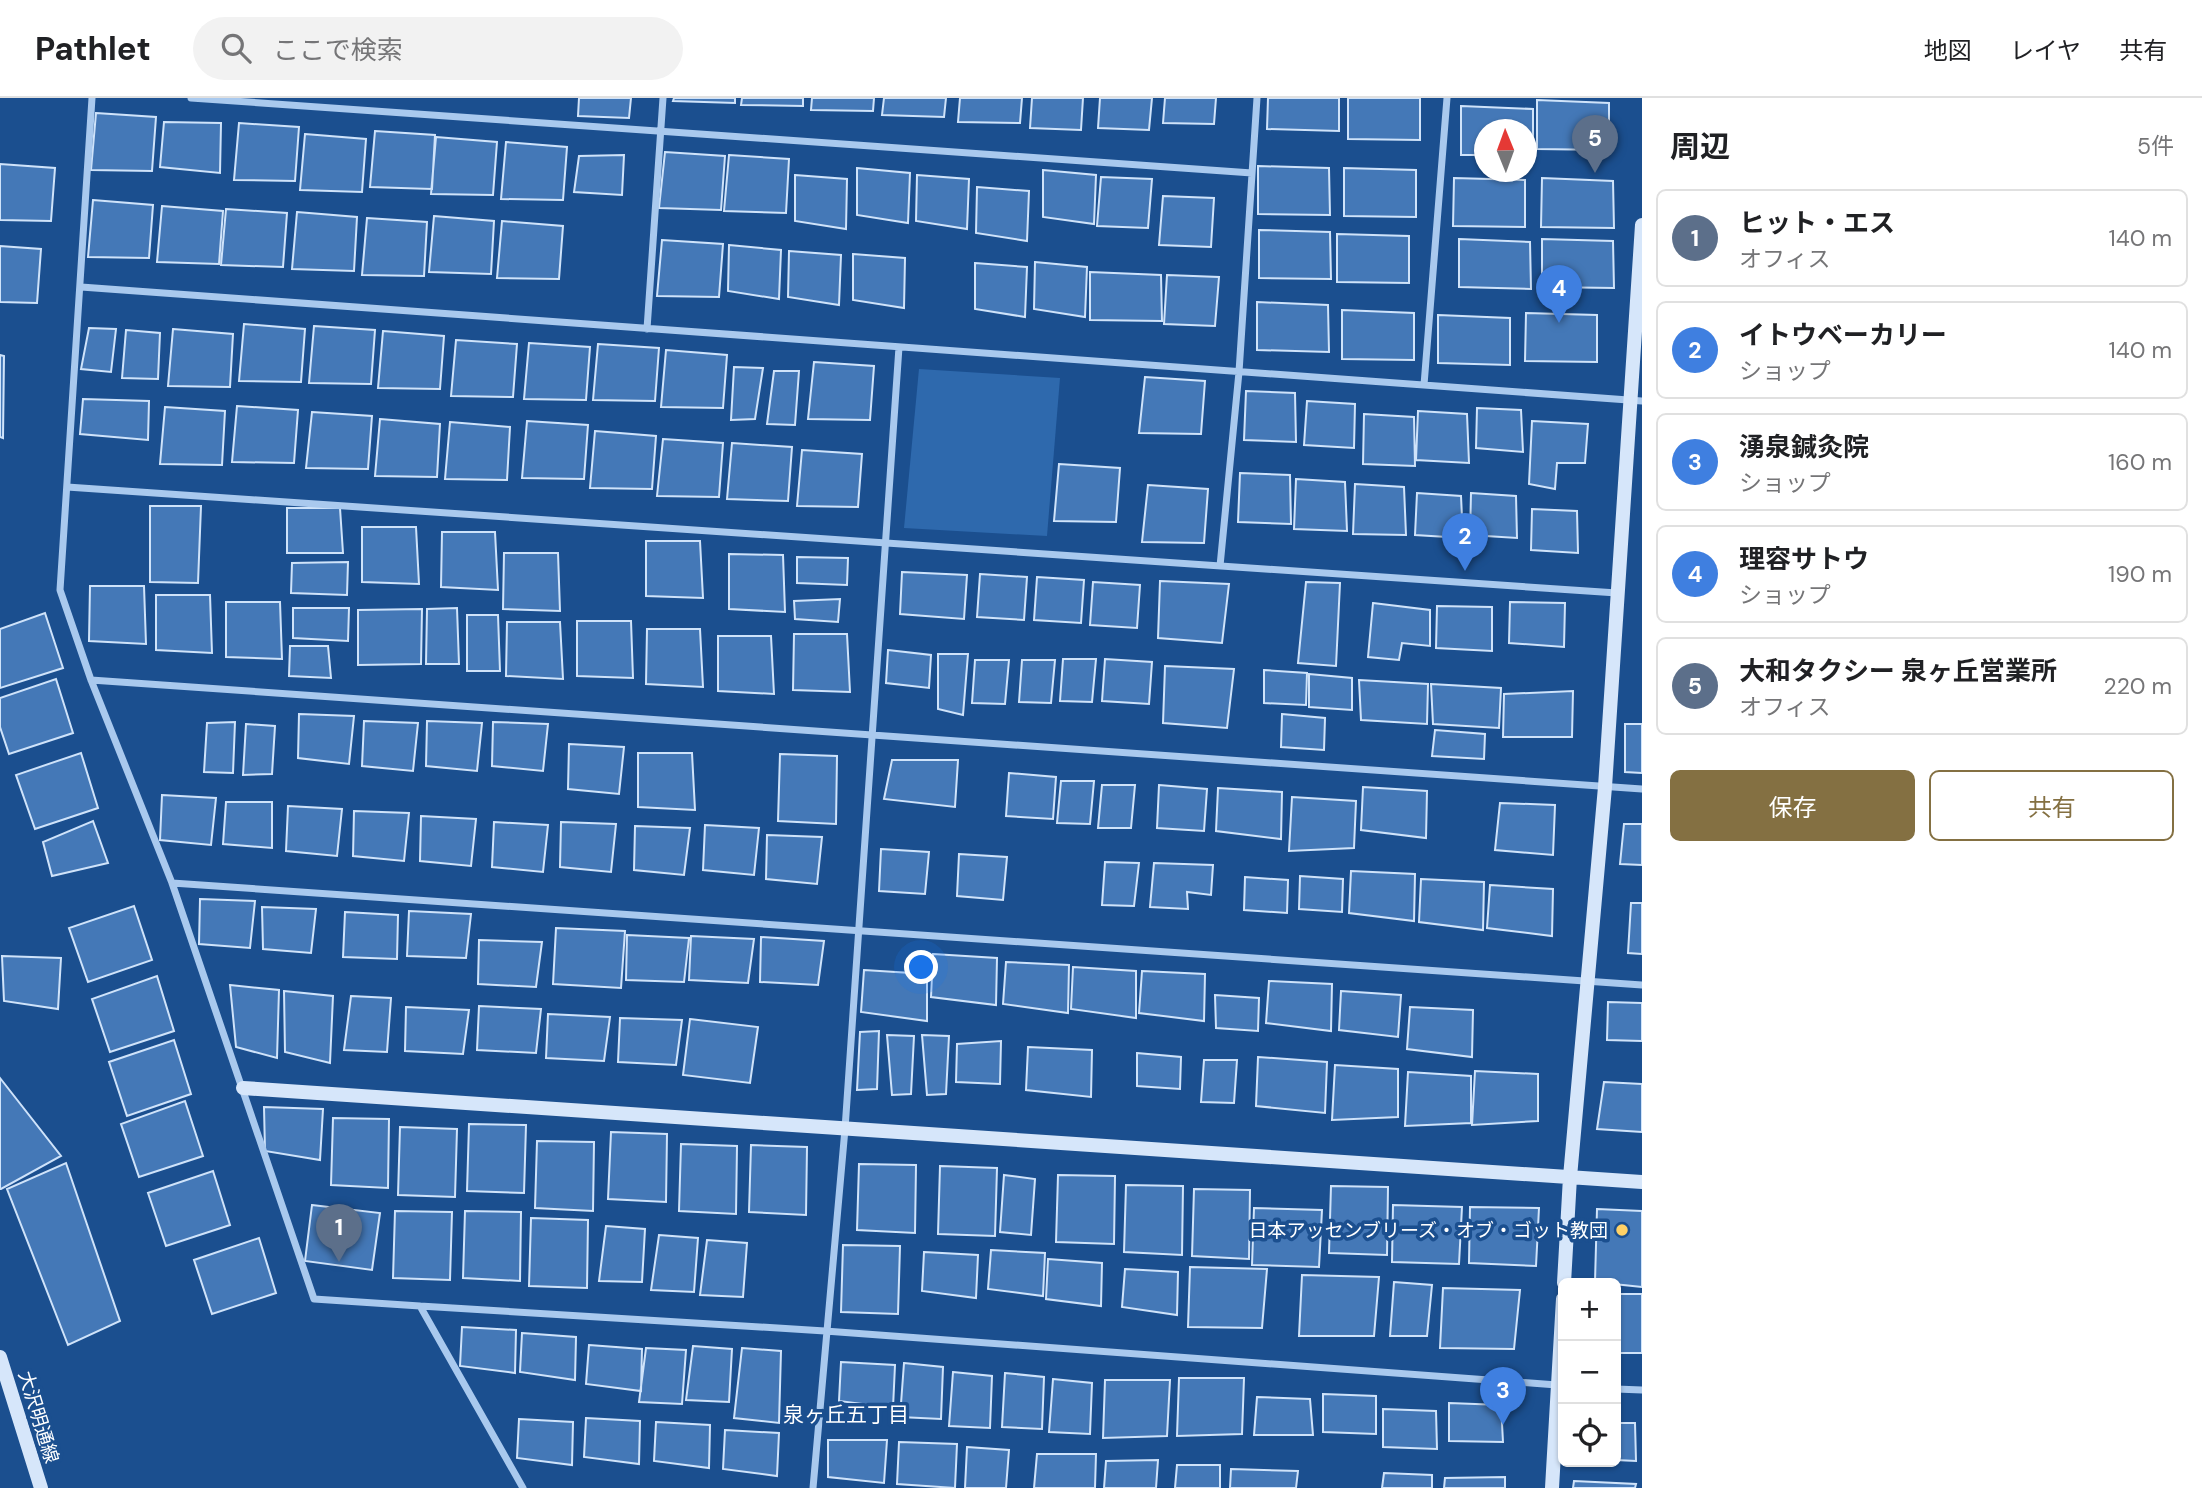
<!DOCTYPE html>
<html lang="ja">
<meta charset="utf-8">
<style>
:root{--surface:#fff;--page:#f2f2f2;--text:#202124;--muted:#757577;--line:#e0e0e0;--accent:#847042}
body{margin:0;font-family:"DM Sans","Noto Sans JP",sans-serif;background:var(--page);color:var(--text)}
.controls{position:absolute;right:21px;bottom:21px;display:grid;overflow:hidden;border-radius:10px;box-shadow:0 2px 5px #0004}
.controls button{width:63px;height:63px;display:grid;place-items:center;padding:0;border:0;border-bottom:2px solid var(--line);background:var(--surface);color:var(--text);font:35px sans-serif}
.compass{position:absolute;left:1474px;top:21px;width:63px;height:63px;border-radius:50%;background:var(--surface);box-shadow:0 2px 5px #0004;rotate:359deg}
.you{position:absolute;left:922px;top:870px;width:24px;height:24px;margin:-18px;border:5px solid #fff;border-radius:50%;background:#1a73e8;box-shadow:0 0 0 10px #1a73e833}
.badge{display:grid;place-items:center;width:46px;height:46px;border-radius:50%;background:var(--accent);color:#fff;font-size:23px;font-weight:700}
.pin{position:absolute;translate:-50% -58px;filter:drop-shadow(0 2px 4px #0008)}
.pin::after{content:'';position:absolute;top:37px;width:24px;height:21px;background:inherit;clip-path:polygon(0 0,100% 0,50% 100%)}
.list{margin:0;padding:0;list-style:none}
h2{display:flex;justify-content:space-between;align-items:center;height:91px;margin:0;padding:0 28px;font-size:30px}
h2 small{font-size:23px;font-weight:400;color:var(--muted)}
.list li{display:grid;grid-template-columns:46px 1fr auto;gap:21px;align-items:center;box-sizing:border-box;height:98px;margin:0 14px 14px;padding:0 14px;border:2px solid var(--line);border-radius:10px}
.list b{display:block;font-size:26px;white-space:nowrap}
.list p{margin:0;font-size:23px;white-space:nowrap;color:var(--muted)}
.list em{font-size:23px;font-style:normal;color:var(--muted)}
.actions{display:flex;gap:14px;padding:21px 28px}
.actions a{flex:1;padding:16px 0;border:2px solid var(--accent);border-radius:10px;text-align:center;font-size:24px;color:var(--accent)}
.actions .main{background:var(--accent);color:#fff}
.icon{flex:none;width:38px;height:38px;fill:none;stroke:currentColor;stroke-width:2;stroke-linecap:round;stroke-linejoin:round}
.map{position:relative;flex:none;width:1642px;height:1390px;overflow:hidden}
header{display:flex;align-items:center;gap:42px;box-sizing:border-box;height:98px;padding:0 35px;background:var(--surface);border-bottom:2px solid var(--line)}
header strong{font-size:33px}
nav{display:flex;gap:38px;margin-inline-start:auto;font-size:24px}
.search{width:490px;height:63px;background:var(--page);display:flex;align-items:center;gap:18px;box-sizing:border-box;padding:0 24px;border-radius:38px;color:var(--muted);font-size:26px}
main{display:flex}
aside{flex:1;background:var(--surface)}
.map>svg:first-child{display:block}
</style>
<header>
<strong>Pathlet</strong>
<div class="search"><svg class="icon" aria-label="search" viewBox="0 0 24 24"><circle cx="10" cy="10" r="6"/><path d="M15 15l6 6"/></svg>ここで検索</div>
<nav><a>地図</a><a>レイヤ</a><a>共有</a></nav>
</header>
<main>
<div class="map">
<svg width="1642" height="1390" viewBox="0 0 1642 1390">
<rect width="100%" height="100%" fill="#1b4f8f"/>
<path fill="#2e69ad" d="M919,271L1060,280L1047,438L904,430Z"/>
<path fill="#4478b7" stroke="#cfe3fa" stroke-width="2" d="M579,0H631L629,20L578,18Z
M674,0H735V5L673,3Z
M742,0H803V8L741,7Z
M812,0H874L873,13L811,12Z
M884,0H946L944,19L882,17Z
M960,0H1022L1020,25L958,24Z
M1032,0H1083L1081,32L1030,30Z
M1100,0H1152L1149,32L1098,30Z
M1165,0H1216L1214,26L1163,25Z
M1268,0H1339V33L1267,31Z
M1348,0H1420V42L1348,41Z
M1537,2L1609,5V52L1537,51Z
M1461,8L1533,11V58H1526V32H1484V57H1461Z
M96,15L156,19L152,73L91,72Z
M164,24L221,25L220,75L160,69Z
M239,25L299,29L295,83L234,82Z
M375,33L435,37L432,91L370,89Z
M305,36L366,41L362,94L300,92Z
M436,39L497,44L493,97L431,96Z
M506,44L567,49L563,102L501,101Z
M665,54L725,58L721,112L659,110Z
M624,57L622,97L574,94L579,58Z
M729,57L789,61L786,115L724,113Z
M0,66L55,70L51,123L0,122Z
M1258,68L1329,70L1330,117L1258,116Z
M857,70L910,75L908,125L857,117Z
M1344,70L1416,72V119L1344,118Z
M1043,72L1096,77L1094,126L1043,119Z
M795,77L847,81L846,131L795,123Z
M917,77L969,81L967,131L916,123Z
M1101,79L1152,81L1148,130L1097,128Z
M1454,80L1525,82V129L1453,128Z
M1542,80L1613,83L1614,130L1541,129Z
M977,89L1029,93L1027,143L976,135Z
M1163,98L1214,100L1211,149L1159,147Z
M93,102L153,107L149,160L88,159Z
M162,108L223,113L219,166L157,164Z
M226,111L287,115L283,169L221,167Z
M297,114L357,119L354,173L292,171Z
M434,118L494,123L491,176L429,174Z
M367,120L427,124L424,178L362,177Z
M502,123L563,128L559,181L497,180Z
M1259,132L1330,134L1331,181L1259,180Z
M1337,136L1409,138V185L1337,184Z
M1459,141L1530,144L1531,191L1459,189Z
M1542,141L1613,143L1614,190L1542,189Z
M662,142L723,146L719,199L657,198Z
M729,147L781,152L779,201L728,193Z
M0,148L41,151L37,205L0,204Z
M789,153L841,157L839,207L788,199Z
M853,156L905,160L904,210L853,202Z
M1035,164L1087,169L1085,219L1034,211Z
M975,165L1027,169L1025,219L975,211Z
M1090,174L1161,177L1162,223L1090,222Z
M1167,177L1219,179L1215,228L1164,226Z
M1257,204L1328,207L1329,254L1257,252Z
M1342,212L1414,215V262L1342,261Z
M1526,215L1597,217V264L1525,263Z
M1438,217L1510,220V267L1438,265Z
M244,226L305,231L301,284L239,283Z
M314,228L375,232L371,286L309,285Z
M89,230L116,231L111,274L81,271Z
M173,231L233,236L230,289L168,288Z
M126,232L160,235L158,281L122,280Z
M383,233L444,238L440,291L378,290Z
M456,242L517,246L513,299L451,298Z
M529,245L590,249L586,302L524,301Z
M598,246L659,250L655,303L593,302Z
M666,252L727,257L723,310L661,309Z
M0,257L4,258L3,340L0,339Z
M814,264L874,268L870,322L808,321Z
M734,269L763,270L755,321L731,322Z
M774,273H799L795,327L767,326Z
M1145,279L1205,283L1201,336L1139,335Z
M1246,293L1295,295L1296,344L1244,342Z
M83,301L149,303L148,342L80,336Z
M1307,303L1355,306L1354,350L1304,347Z
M237,308L298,312L294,365L232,364Z
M165,309L225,313L222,367L160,366Z
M1477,310L1521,312L1523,354L1476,350Z
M1418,313L1467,316L1469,365L1416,362Z
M312,314L372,318L368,371L306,370Z
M1364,316L1414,319L1415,368L1363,366Z
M380,321L440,326L437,379L375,378Z
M527,323L588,327L584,381L522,380Z
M1532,323L1588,326L1585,365H1557L1555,391L1529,386Z
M450,324L510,329L507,382L445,381Z
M595,333L656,338L652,391L590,390Z
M663,341L723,345L719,399L657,398Z
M732,345L792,349L788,403L727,401Z
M802,352L862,356L858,409L797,408Z
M1059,366L1120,370L1116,424L1054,423Z
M1240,375L1290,377L1291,426L1238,424Z
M1296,381L1345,384L1347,433L1294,431Z
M1355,386L1404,389L1406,437L1353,436Z
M1148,387L1208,391L1204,445L1142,444Z
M1417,395L1461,398L1463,440L1415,437Z
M1471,395L1516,398L1517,440L1470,437Z
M150,408H201L198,485L150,484Z
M287,410H340L343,455H287Z
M1532,411L1577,413L1578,455L1531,452Z
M362,429H416L419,486L362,484Z
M442,434H495L498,492L441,489Z
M646,443H700L703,500L646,498Z
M504,455H558L560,513L503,511Z
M729,456L783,457L785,514L729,511Z
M797,459L848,460L847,487L797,485Z
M348,464L347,497L291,495L292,465Z
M902,474L967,477L964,521L900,516Z
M980,476L1027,479L1024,522L977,519Z
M1037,479L1084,482L1081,525L1034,522Z
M1160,483L1229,486L1222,545L1158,540Z
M1093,484L1140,487L1137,530L1090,527Z
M1306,484L1340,485L1336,568L1298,565Z
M90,488H144L146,546L89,543Z
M156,497H210L212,555L156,552Z
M840,501L838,524L795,521L794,503Z
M226,504H280L282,561L226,559Z
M1510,504L1565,505L1564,549L1509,545Z
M1373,505L1430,512V548L1402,545L1399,562L1368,559Z
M1437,508L1492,509V553L1436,550Z
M293,510H349L348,543L293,540Z
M457,510L459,566H426L427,511Z
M422,511L421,566L358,567V512Z
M45,515L63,570L0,590V531Z
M467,517H498L500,573H467Z
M577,523H631L633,580L577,578Z
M507,524H560L563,581L506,578Z
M647,531H700L703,589L646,586Z
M794,536H847L850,594L793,592Z
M718,538H771L774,596L718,593Z
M290,548H328L331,580L289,578Z
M888,552L931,557L929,590L886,585Z
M938,556H968L963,617L938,611Z
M1063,561H1096L1092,604L1060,603Z
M1105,561L1152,564L1149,606L1102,603Z
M975,562H1009L1005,606L972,605Z
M1022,562H1055L1051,605L1019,604Z
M1165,568L1234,571L1227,630L1163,625Z
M1264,572L1307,575L1306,607L1264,605Z
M1309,576L1352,580V612L1309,609Z
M56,581L73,635L9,656L0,629V600Z
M1359,582L1428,586L1427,626L1361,622Z
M1431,586L1501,590L1499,630L1433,626Z
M1573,593L1572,639H1503L1504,596Z
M299,616L354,618L349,666L298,660Z
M1282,616L1325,620L1324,652L1281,649Z
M364,623L418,625L413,673L362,668Z
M427,623L482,625L477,673L426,668Z
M235,624L233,675L204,674L207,625Z
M493,624L548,626L543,673L492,668Z
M246,626L275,628L272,676L243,677Z
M1625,626H1642V675L1625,674Z
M1435,632L1485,636L1484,661L1432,658Z
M569,646L624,649L619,696L568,691Z
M81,655L98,710L35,731L16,677Z
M638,655H692L695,712L638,709Z
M780,656L837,658L836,726L778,723Z
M892,662H958L955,709L884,701Z
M1009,675L1056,679L1053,721L1006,718Z
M1061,683H1094L1090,726L1057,725Z
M1102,687H1135L1131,730H1098Z
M1159,687L1207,691L1204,733L1157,730Z
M1363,689L1427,693L1426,740L1361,732Z
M1218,690L1282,694L1281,741L1216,733Z
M162,697L216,700L211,747L160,742Z
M1292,699L1356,703L1354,750L1289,753Z
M226,704H272V750L223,746Z
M1500,705L1555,707L1553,757L1495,752Z
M288,708L342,711L337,758L286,753Z
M354,713L409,715L404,763L353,758Z
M421,718L476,721L471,768L420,763Z
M93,723L108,765L52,778L43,744Z
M494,724L548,727L543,774L492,769Z
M561,724L616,726L611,774L560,769Z
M1624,726H1642V767L1620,766Z
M705,727L759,730L754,777L703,772Z
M635,728L690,730L684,777L634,772Z
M767,737L822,739L817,786L766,781Z
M881,751L929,754L925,796L879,793Z
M959,756L1007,759L1003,802L957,798Z
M1105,764L1139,765L1134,808L1102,807Z
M1154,765L1213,767L1211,797L1187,794L1188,811L1150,809Z
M1351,773L1415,776L1414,823L1349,815Z
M1300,778L1343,781L1342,814L1299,811Z
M1245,779L1288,782L1287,815L1244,812Z
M1421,781L1484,784L1483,832L1419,824Z
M1490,787L1553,791L1552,838L1487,830Z
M200,801L255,803L250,850L199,846Z
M1631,805H1642V856L1628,855Z
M134,808L152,862L88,884L69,830Z
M262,809L316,811L311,855L263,851Z
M409,813L471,816L466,860L407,858Z
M345,814L398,817L397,861L343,859Z
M556,830L625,833L621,890L553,886Z
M627,837L689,840L684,884L626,882Z
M691,838L754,841L748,885L689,882Z
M761,839L824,843L818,887L760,884Z
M479,842L542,844L536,889L478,886Z
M933,856L997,860L996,907L931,899Z
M2,858L61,860L58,911L4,903Z
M1006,864L1069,867L1068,915L1003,906Z
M1073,869L1136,873V920L1071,911Z
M864,872L927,876V923L861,914Z
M1142,873L1205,876L1204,923L1139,915Z
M157,878L174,933L110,954L92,901Z
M1269,883L1332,886L1331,933L1266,925Z
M230,887L279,892L277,960L236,949Z
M284,893L333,898L330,965L285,954Z
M1341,893L1401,897L1398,939L1339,932Z
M1215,897L1259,900L1258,933L1216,930Z
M351,898L391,900L387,954L344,952Z
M1608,904L1642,905V943L1607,942Z
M479,908L541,911L536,955L477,952Z
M406,909L469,912L463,956L405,953Z
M1410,909L1473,912L1472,959L1407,951Z
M548,916L610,919L604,963L546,960Z
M620,920L682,922L676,967L618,964Z
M690,921L758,929L750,985L683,977Z
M879,933L877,991L857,992L860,934Z
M887,937L914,938L911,996L892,997Z
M922,937L949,938L946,996L927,997Z
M174,942L191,996L127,1018L109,964Z
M1001,943L1000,986L956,984L957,946Z
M1028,949L1092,952L1091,999L1026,992Z
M1137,955L1181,959L1180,991L1137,988Z
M1258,959L1327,964L1325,1015L1256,1008Z
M1204,962H1237L1234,1005L1201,1004Z
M1335,967L1398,971V1019L1332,1022Z
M1475,973L1538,976V1023L1472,1027Z
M1408,974L1471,978V1025L1405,1028Z
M0,980L61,1058L1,1091H0Z
M1604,984L1642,986V1034L1597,1031Z
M185,1003L203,1058L139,1079L121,1026Z
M264,1009L323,1011L320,1062L265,1053Z
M333,1020L389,1021L388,1090L331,1087Z
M469,1026L526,1027L524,1095L467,1093Z
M400,1029L457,1031L455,1099L398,1097Z
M611,1034L667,1036L666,1104L608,1101Z
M537,1043L594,1044L593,1113L535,1110Z
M681,1046L737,1048L736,1116L679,1113Z
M751,1047L807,1049L806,1117L749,1114Z
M66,1065L120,1223L68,1247L7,1091Z
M859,1066L916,1067L915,1135L857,1132Z
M940,1068L997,1070L995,1138L938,1136Z
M213,1073L230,1127L166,1148L148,1095Z
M1004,1077L1035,1081L1031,1137L1000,1134Z
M1058,1077L1115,1078L1114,1146L1056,1144Z
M1126,1087L1183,1088L1182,1157L1124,1154Z
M1331,1088L1388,1089L1387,1157L1329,1155Z
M1194,1091L1250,1092L1249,1161L1192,1158Z
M312,1107L380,1115L372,1172L305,1163Z
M1393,1107L1462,1109L1459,1166L1392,1164Z
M1470,1109L1539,1110L1536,1168L1469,1165Z
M1254,1110L1322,1112L1319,1169L1252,1167Z
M1597,1111L1642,1113V1189L1595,1184Z
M395,1113L452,1114L450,1182L393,1180Z
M465,1113L521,1114L520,1183L463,1180Z
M531,1120L588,1122L587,1190L529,1188Z
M606,1128L645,1131L642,1184L599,1183Z
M659,1137L698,1140L694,1194L651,1192Z
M259,1140L276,1195L212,1216L194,1162Z
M707,1142L747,1145L743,1199L700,1197Z
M843,1147L900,1148L898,1216L841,1214Z
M991,1152L1045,1155L1043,1198L988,1191Z
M924,1154L978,1157L976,1200L922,1193Z
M1048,1161L1102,1165L1101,1208L1046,1201Z
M1190,1169L1267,1171L1262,1230L1188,1229Z
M1125,1171L1178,1174L1177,1217L1122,1209Z
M1302,1177L1379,1179L1374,1238H1299Z
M1394,1184L1432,1187L1427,1238H1390Z
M1443,1190L1520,1192L1514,1251L1440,1250Z
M1616,1196H1642V1255H1616Z
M462,1229L516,1232L515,1275L460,1268Z
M522,1235L576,1239L575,1282L520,1274Z
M589,1247L642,1251L641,1293L586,1286Z
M693,1248L732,1251L729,1304L686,1302Z
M646,1250L686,1252L682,1306L639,1304Z
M742,1250L781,1253L779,1325L734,1320Z
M841,1264L895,1267L893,1310L839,1303Z
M904,1265L943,1269L941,1321L900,1319Z
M953,1274L992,1278L990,1330L949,1328Z
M1005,1275L1044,1279L1042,1331L1002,1329Z
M1179,1280H1244L1242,1336L1177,1338Z
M1053,1281L1092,1285L1090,1336L1049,1334Z
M1105,1282H1170L1167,1338L1103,1340Z
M1323,1296L1376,1298V1336L1323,1334Z
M1257,1299L1310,1301L1313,1337H1254Z
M1449,1305L1501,1307L1503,1344L1449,1343Z
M1383,1311L1436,1313L1437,1351L1383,1349Z
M586,1320L640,1323L639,1366L584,1359Z
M519,1321L573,1324L572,1367L517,1360Z
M656,1324L710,1327L709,1370L654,1363Z
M1616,1325H1635L1636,1363L1616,1362Z
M725,1332L779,1335L777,1378L723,1371Z
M828,1342H887L884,1385L828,1379Z
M899,1344L957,1346L955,1390L897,1386Z
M967,1349L1009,1352L1006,1390H965Z
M1037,1356H1096L1095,1390H1034Z
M1158,1362L1156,1390H1104L1106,1363Z
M1177,1367H1220V1390H1175Z
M1231,1371L1298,1373L1296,1390H1230Z
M1384,1375L1432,1377V1390H1382Z
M1505,1379V1390H1444L1445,1380Z
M1574,1383L1636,1386L1635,1390H1573Z"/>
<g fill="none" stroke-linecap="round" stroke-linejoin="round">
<path stroke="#a9c9ee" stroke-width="7" d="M92,0L60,492L91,582L172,785L314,1201L420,1208L523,1390
M191,0L1252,75
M81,189L1642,303
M647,231L663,0
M1424,287L1447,0
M67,389L1617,495
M1220,468L1239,274L1257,0
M91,582L1642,691
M172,785L1642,887
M420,1208L825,1233L1557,1287
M1616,1291L1642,1292
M813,1390L845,1031L899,249"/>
<path stroke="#d6e6fa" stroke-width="14" d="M243,990L1642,1084
M1564,1185L1570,1079L1605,689L1642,127
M0,1259L41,1390
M1552,1390L1563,1201"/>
</g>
<circle fill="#ffd166" stroke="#1b4f8f" stroke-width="2.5" cx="1622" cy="1132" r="7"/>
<g text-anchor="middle" stroke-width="7" stroke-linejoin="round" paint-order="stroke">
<g font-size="19" fill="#fff" stroke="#1b4f8f" text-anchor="end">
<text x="1608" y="1139">日本アッセンブリーズ・オブ・ゴット教団</text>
</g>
<g font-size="19" fill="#fff" stroke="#1b4f8f">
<text transform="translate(39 1319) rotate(73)" y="7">大沢明通線</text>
</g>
<g font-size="21" fill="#fff" stroke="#1b4f8f">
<text x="846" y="1324">泉ヶ丘五丁目</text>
</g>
</g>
</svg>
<div class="controls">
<button>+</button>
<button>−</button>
<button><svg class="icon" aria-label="locate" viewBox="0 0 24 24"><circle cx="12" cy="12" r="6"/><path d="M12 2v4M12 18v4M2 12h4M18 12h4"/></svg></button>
</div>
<svg class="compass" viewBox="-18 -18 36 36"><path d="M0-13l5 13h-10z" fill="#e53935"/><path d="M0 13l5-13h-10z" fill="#757577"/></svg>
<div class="you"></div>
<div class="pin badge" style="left:339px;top:1164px;background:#5c6f8a">1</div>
<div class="pin badge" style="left:1465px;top:473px;background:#3f7fe0">2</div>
<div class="pin badge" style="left:1503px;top:1327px;background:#3f7fe0">3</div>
<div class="pin badge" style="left:1559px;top:225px;background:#3f7fe0">4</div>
<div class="pin badge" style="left:1595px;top:75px;background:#5c6f8a">5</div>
</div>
<aside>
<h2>周辺<small>5件</small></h2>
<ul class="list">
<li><span class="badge" style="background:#5c6f8a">1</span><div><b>ヒット・エス</b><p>オフィス</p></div><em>140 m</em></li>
<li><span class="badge" style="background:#3f7fe0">2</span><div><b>イトウベーカリー</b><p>ショップ</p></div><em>140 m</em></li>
<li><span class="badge" style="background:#3f7fe0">3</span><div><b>湧泉鍼灸院</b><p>ショップ</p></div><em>160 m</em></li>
<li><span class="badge" style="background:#3f7fe0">4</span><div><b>理容サトウ</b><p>ショップ</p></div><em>190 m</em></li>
<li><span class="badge" style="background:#5c6f8a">5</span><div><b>大和タクシー 泉ヶ丘営業所</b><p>オフィス</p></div><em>220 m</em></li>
</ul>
<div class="actions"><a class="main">保存</a><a>共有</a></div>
</aside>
</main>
